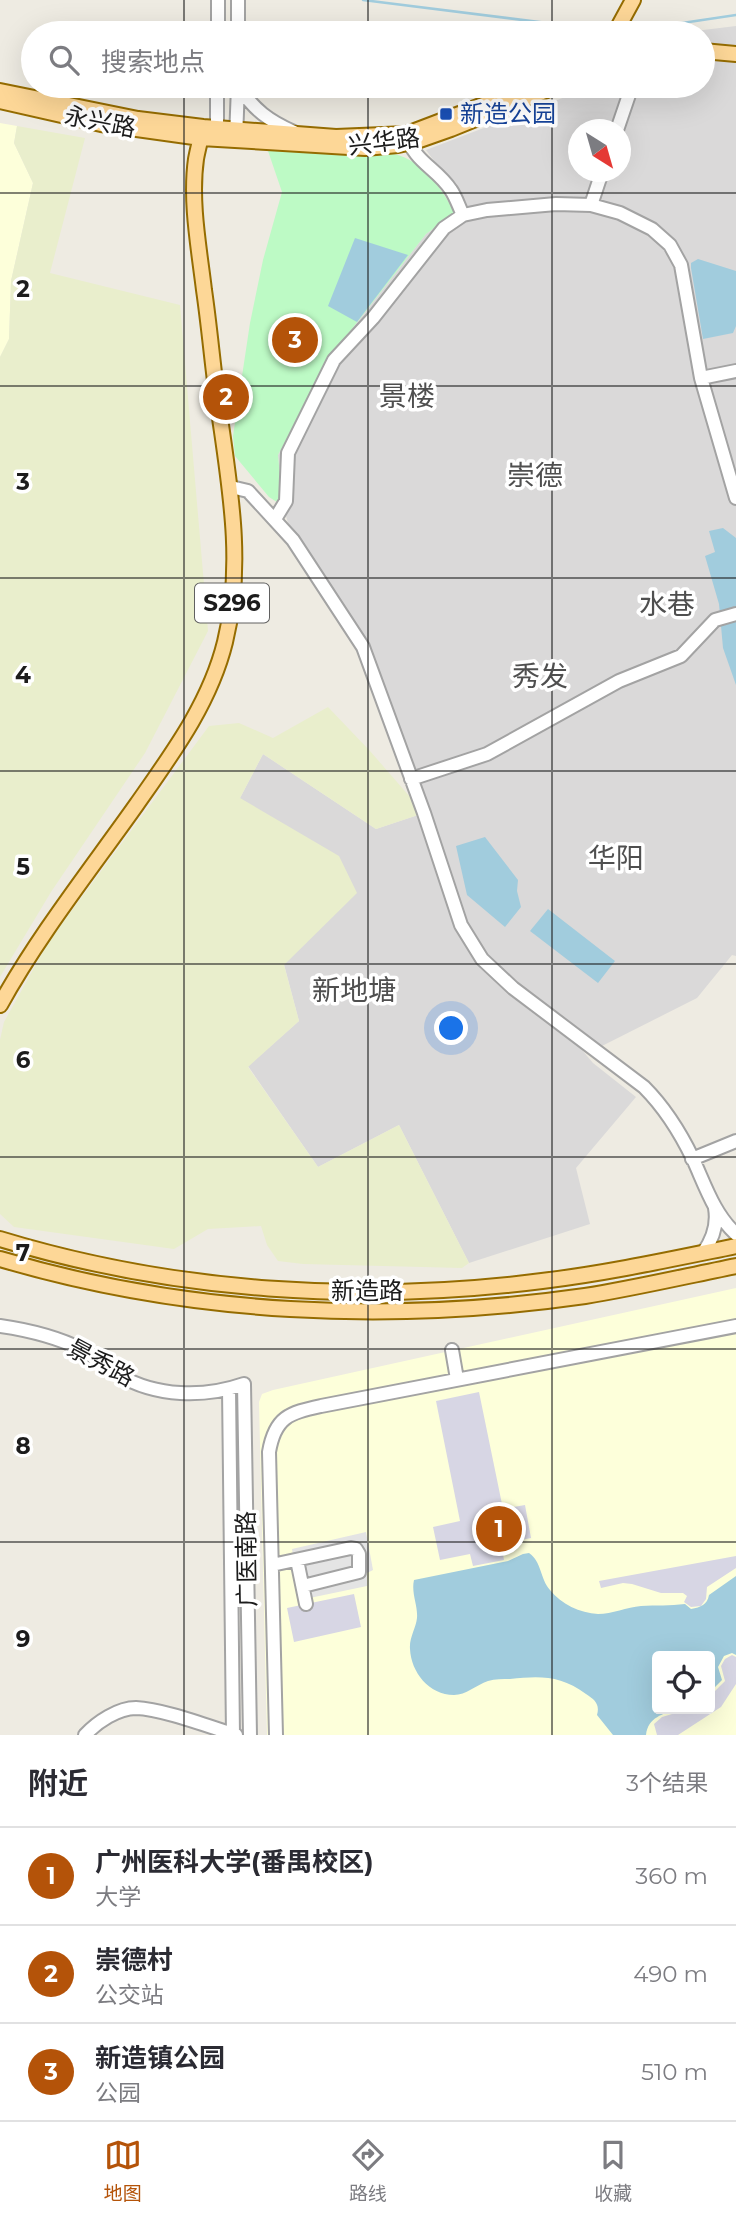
<!DOCTYPE html>
<html lang="zh">
<meta charset="utf-8">
<style>
:root{--surface:#fff;--page:#f7f7f7;--text:#2b2b33;--muted:#7c7c81;--line:#e1e1e2;--accent:#b45309}
body{margin:0;font-family:Montserrat,"Noto Sans SC",sans-serif;background:var(--page);color:var(--text)}
.controls{position:absolute;right:21px;bottom:21px;display:grid;overflow:hidden;border-radius:7px;box-shadow:0 7px 28px #0002}
.controls button{width:63px;height:63px;display:grid;place-items:center;padding:0;border:0;border-bottom:2px solid var(--line);background:var(--surface);color:var(--text);font:35px sans-serif}
.compass{position:absolute;left:568px;top:119px;width:63px;height:63px;border-radius:50%;background:var(--surface);box-shadow:0 7px 28px #0002;rotate:143deg}
.you{position:absolute;left:452px;top:1029px;width:24px;height:24px;margin:-18px;border:5px solid #fff;border-radius:50%;background:#1a73e8;box-shadow:0 0 0 10px #1a73e833}
.badge{display:grid;place-items:center;width:46px;height:46px;border-radius:50%;background:var(--accent);color:#fff;font-size:23px;font-weight:700}
.pin{position:absolute;translate:-50% -50%;border:4px solid #fff;box-shadow:0 2px 7px #0006}
.list{margin:0;padding:0;list-style:none}
h2{display:flex;justify-content:space-between;align-items:center;height:91px;margin:0;padding:0 28px;font-size:30px}
h2 small{font-size:23px;font-weight:400;color:var(--muted)}
.list li{display:grid;grid-template-columns:46px 1fr auto;gap:21px;align-items:center;box-sizing:border-box;height:98px;padding:0 28px;border-top:2px solid var(--line)}
.list b{display:block;font-size:26px;white-space:nowrap}
.list p{margin:0;font-size:23px;white-space:nowrap;color:var(--muted)}
.list em{font-size:23px;font-style:normal;color:var(--muted)}
.icon{flex:none;width:38px;height:38px;fill:none;stroke:currentColor;stroke-width:2;stroke-linecap:round;stroke-linejoin:round}
.map{position:relative;flex:none;width:736px;height:1735px;overflow:hidden}
.search{position:absolute;background:var(--surface);box-shadow:0 7px 28px #0002;left:21px;right:21px;top:21px;height:77px;display:flex;align-items:center;gap:18px;box-sizing:border-box;padding:0 24px;border-radius:38px;color:var(--muted);font-size:26px}
.sheet{height:385px;background:var(--surface)}
nav{display:flex;justify-content:space-around;align-items:center;box-sizing:border-box;height:98px;border-top:2px solid var(--line);background:var(--surface);font-size:19px;color:var(--muted)}
nav a{display:grid;justify-items:center;gap:4px}
nav .on{color:var(--accent)}
.map>svg:first-child{display:block}
</style>
<div class="map">
<svg width="736" height="1735" viewBox="0 0 736 1735">
<rect width="100%" height="100%" fill="#eeebe2"/>
<path fill="#dad9d9" fill-rule="evenodd" d="M736,26V956L732,955L697,998L594,1050L560,1024L593,1063L636,1097L576,1168L590,1224L469,1263L399,1125L318,1167L248,1066L299,1021L240,798L263,754L376,829L424,813L363,647L293,540L283,506L278,455L330,357L426,234L455,213L454,188L426,150L594,86H703V33H679ZM578,130H620V172H578Z"/>
<path fill="#fdffda" fill-rule="evenodd" d="M0,123L17,126L14,143L33,183L11,281L9,339L0,357Z
M736,1288V1735H267L259,1402L262,1394L273,1390ZM657,1656H710V1709H657Z"/>
<path fill="#e9eecc" d="M17,126L85,138L50,273L180,305L208,631L145,753L51,892L0,977V357L9,339L11,281L33,183L14,143Z
M328,707L370,751L424,813L376,829L263,754L240,798L339,856L357,893L284,965L299,1021L248,1067L318,1167L399,1125L469,1263L462,1268L303,1264L278,1261L267,1245L261,1226L208,1229L174,1249L14,1227L0,1214V1040L4,1022L49,941L209,726L239,723L273,738Z"/>
<path fill="#bdfac5" d="M267,148L394,154C424,161 441,188 455,213L426,234L330,357L278,455L283,506L269,497L235,456L233,436L250,323L263,260L282,192Z"/>
<path fill="#e4e4e4" d="M366,1532L373,1570L367,1573V1586L300,1600L292,1549Z"/>
<path fill="#d7d6e4" d="M479,1392L503,1509L525,1505L531,1538L501,1544L504,1560L473,1566L470,1554L440,1560L433,1527L460,1521L436,1401Z
M736,1556V1568L707,1587L706,1599L701,1606L691,1607L684,1602L687,1596L683,1593H661L632,1584L623,1583L601,1588L599,1581Z
M354,1594L361,1627L294,1642L287,1608Z
M732,1655L736,1657V1684L721,1707L678,1735H657L654,1724L662,1717L689,1709H710V1696L725,1681L721,1666L725,1659Z"/>
<path fill="#a1ccdd" d="M355,238L408,255L357,322L328,306Z
M698,259L736,271V326L733,333L703,339L691,268V263Z
M723,528L736,538V685L723,648L719,604L705,556L715,552L709,531Z
M485,837L518,880L517,891L521,907L505,927L467,895L456,846Z
M548,909L615,961L598,983L530,931Z
M529,1553C542,1562 540,1579 550,1590C561,1604 580,1613 598,1614C612,1614 627,1607 641,1606C656,1605 670,1606 685,1604L691,1609C701,1607 707,1605 709,1595L736,1576V1655L732,1653L724,1656L718,1667L722,1680L710,1692V1656H657V1709H678C663,1714 648,1717 646,1735H613L597,1715C600,1704 595,1700 586,1694C560,1675 540,1676 510,1679C503,1679 495,1679 488,1681C476,1685 466,1695 454,1695C429,1695 411,1672 410,1649C409,1638 416,1628 417,1618C418,1605 411,1593 414,1580L508,1561L523,1554Z"/>
<g fill="none" stroke-linecap="round" stroke-linejoin="round">
<path stroke="#a1ccdd" stroke-width="2.5" d="M363,0L587,28
M642,29L736,15"/>
<g stroke="#a3a3a3" stroke-width="16">
<path id="minor" d="M238,0V33
M218,33V0
M217,86V138
M238,86C254,110 269,121 294,132
M617,130L632,86
M407,134C413,162 436,167 451,190C456,197 459,207 463,215
M236,138L238,86
M591,205L602,172
M701,378L736,371
M231,487L248,491L293,540L363,647L424,813L461,925L482,959L513,988L644,1087C665,1108 680,1132 693,1159C705,1185 714,1214 736,1234
M275,519L286,501L288,453L334,360L373,318L444,228L463,215L487,210L556,204L591,205L620,213L652,229L670,245L681,265L701,378L736,498
M411,779L487,754L619,681L681,656L715,620L736,614
M692,1159L736,1141
M703,1253C713,1239 718,1225 715,1208
M0,1326C28,1330 57,1337 83,1350C95,1357 106,1367 119,1375C156,1397 204,1398 244,1384L250,1735
M452,1350L457,1379
M229,1389L233,1735
M297,1560L306,1604
M272,1565L351,1548L356,1549L359,1554V1572L303,1586
M85,1735C97,1722 118,1708 136,1708C163,1709 210,1727 236,1735
M276,1735L269,1452C275,1417 289,1413 321,1406L736,1326"/>
</g>
<g stroke="#956c00" stroke-width="18">
<path id="major" d="M615,33L633,0
M703,51L736,54
M0,91L138,119L203,127L336,137L407,134L512,94
M0,101L101,124L201,138L365,148L398,145L417,141L451,129L557,86
M0,1005C38,936 91,869 137,804C172,754 210,703 225,642C244,565 230,488 219,411C213,371 210,331 204,290C199,248 190,201 196,159C198,148 201,138 203,127
M0,1239C174,1292 362,1304 542,1281C608,1273 672,1259 736,1246
M0,1259C189,1315 390,1324 585,1296C635,1288 686,1276 736,1266"/>
</g>
<use href="#minor" stroke="#fff" stroke-width="12"/>
<use href="#major" stroke="#fdd797" stroke-width="14"/>
</g>
<path fill="none" stroke="#1c1c1c" stroke-width="2" stroke-opacity="0.55" d="M184,0V33M368,0V33M552,0V33M184,86V1735M368,86V1735M552,86V1735M0,193H736M0,386H736M0,578H736M0,771H736M0,964H736M0,1157H736M0,1349H736M0,1542H736"/>
<rect fill="#1a4fb4" stroke="#fff" stroke-width="2.5" x="439" y="107" width="14" height="14" rx="3.5"/>
<g text-anchor="middle" stroke-width="7" stroke-linejoin="round" paint-order="stroke">
<rect fill="#fff" stroke="#606060" stroke-width="2" x="195" y="583.5" width="74" height="39" rx="5"/>
<g font-size="23" font-weight="bold" fill="#1c1c1c">
<text x="232" y="611">S296</text>
</g>
<g font-size="24" fill="#164399" stroke="#fff" text-anchor="start">
<text x="460" y="122">新造公园</text>
</g>
<g font-size="24" fill="#1c1c1c" stroke="#fff">
<text transform="translate(100 122) rotate(11)" y="8">永兴路</text>
<text transform="translate(384 142) rotate(-7)" y="8">兴华路</text>
<text x="367" y="1299">新造路</text>
<text transform="translate(101 1363) rotate(28)" y="8">景秀路</text>
<text transform="translate(247 1559) rotate(-91)" y="8">广医南路</text>
</g>
<g font-size="28" fill="#4f4f4f" stroke="#fff">
<text x="407" y="406">景楼</text>
<text x="535" y="485">崇德</text>
<text x="667" y="614">水巷</text>
<text x="540" y="686">秀发</text>
<text x="616" y="868">华阳</text>
<text x="354" y="1000">新地塘</text>
</g>
</g>
<g font-size="23" text-anchor="middle" font-weight="bold" fill="#1c1c1c" stroke="#fff" stroke-width="7" stroke-linejoin="round" paint-order="stroke">
<text x="23" y="297">2</text>
<text x="23" y="490">3</text>
<text x="23" y="683">4</text>
<text x="23" y="875">5</text>
<text x="23" y="1068">6</text>
<text x="23" y="1261">7</text>
<text x="23" y="1454">8</text>
<text x="23" y="1647">9</text>
</g>
</svg>
<div class="controls">
<button><svg class="icon" aria-label="locate" viewBox="0 0 24 24"><circle cx="12" cy="12" r="6"/><path d="M12 2v4M12 18v4M2 12h4M18 12h4"/></svg></button>
</div>
<svg class="compass" viewBox="-18 -18 36 36"><path d="M0-13l5 13h-10z" fill="#e53935"/><path d="M0 13l5-13h-10z" fill="#7c7c81"/></svg>
<div class="you"></div>
<div class="pin badge" style="left:499px;top:1529px">1</div>
<div class="pin badge" style="left:226px;top:397px">2</div>
<div class="pin badge" style="left:295px;top:340px">3</div>
<div class="search"><svg class="icon" aria-label="search" viewBox="0 0 24 24"><circle cx="10" cy="10" r="6"/><path d="M15 15l6 6"/></svg>搜索地点</div>
</div>
<section class="sheet">
<h2>附近<small>3个结果</small></h2>
<ul class="list">
<li><span class="badge">1</span><div><b>广州医科大学(番禺校区)</b><p>大学</p></div><em>360 m</em></li>
<li><span class="badge">2</span><div><b>崇德村</b><p>公交站</p></div><em>490 m</em></li>
<li><span class="badge">3</span><div><b>新造镇公园</b><p>公园</p></div><em>510 m</em></li>
</ul>
</section>
<nav>
<a class="on"><svg class="icon" aria-label="map" viewBox="0 0 24 24"><path d="M3 6l6-2 6 2 6-2v14l-6 2-6-2-6 2zM9 4v14M15 6v14"/></svg>地图</a>
<a><svg class="icon" aria-label="directions" viewBox="0 0 24 24"><path d="M12 3l9 9-9 9-9-9zM9 14v-3h6M13 9l2 2-2 2"/></svg>路线</a>
<a><svg class="icon" aria-label="saved" viewBox="0 0 24 24"><path d="M7 4h10v16l-5-4-5 4z"/></svg>收藏</a>
</nav>
